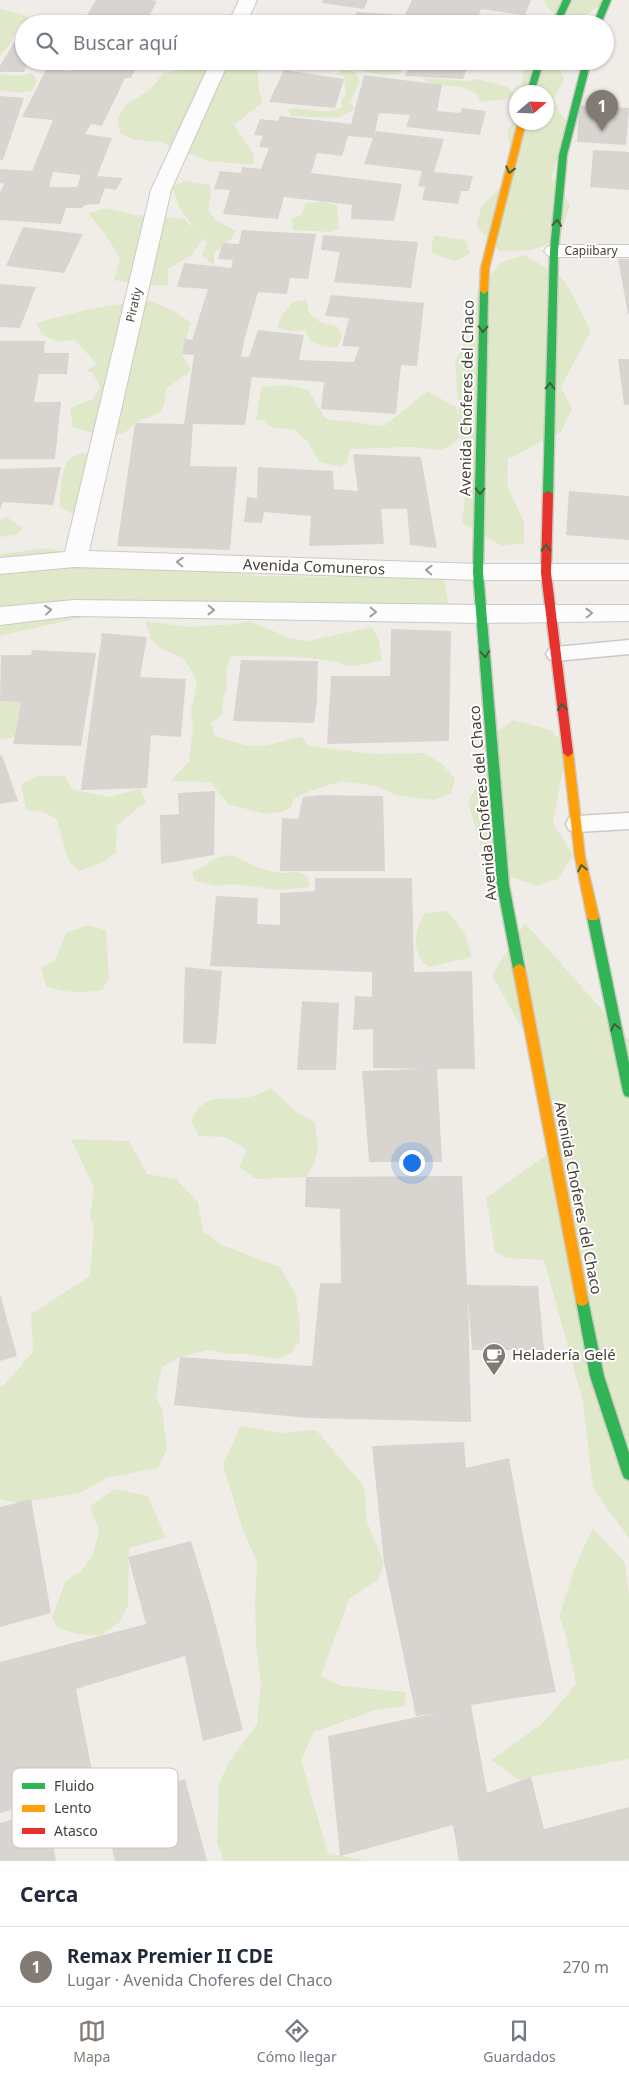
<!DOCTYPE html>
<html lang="es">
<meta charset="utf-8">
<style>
:root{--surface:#fff;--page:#f6f6f7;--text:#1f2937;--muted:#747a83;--line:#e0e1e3;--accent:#817b74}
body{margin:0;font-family:"Noto Sans",sans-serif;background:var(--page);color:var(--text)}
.compass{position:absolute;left:509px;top:85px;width:45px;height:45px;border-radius:50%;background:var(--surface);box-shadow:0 1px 4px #0004;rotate:71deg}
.you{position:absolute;left:411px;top:1162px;width:18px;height:18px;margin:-12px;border:4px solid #fff;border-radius:50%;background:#1a73e8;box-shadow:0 0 0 8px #1a73e833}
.badge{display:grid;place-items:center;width:32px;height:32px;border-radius:50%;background:var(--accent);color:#fff;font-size:16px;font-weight:700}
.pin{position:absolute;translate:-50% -41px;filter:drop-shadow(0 1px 2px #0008)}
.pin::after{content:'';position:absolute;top:26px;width:18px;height:15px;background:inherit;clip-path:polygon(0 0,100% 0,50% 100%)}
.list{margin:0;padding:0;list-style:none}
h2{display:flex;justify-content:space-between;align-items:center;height:65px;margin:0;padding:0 20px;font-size:21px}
h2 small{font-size:16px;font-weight:400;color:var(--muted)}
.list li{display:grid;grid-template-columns:32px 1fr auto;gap:15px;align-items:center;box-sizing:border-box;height:80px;padding:0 20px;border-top:1px solid var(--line)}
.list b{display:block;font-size:19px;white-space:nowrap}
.list p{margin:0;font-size:16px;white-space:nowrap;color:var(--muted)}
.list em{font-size:16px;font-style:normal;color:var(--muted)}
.icon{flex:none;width:28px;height:28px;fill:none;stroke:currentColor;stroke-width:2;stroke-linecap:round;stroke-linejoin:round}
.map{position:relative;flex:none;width:629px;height:1861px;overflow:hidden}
.search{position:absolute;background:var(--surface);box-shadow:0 1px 4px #0004;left:15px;right:15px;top:15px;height:55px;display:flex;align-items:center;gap:12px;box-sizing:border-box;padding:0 18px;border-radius:28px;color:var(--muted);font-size:19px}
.sheet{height:145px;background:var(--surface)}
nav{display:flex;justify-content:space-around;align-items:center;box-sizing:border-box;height:70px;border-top:1px solid var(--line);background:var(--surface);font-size:14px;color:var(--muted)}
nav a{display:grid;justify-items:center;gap:2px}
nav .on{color:var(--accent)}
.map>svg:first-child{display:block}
</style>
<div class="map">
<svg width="629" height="1861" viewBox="0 0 629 1861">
<rect width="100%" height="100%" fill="#f0ede9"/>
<path fill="#dfe9c9" d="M542,0H614L594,9L581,20V24H551L554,14Z
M0,9L25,15L33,22L19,24L9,45L0,57Z
M225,61H257L259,89L262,103L234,125L254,155L253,165L207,161L160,142L135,140L120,134L118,117L127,104L151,89L163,73Z
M345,61H404L400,74C388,77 352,72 345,61Z
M524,61L556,62L564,79L554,98L560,113L571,124L551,177L570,205L559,241L530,250L499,251L476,225L482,205L507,182L513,157L507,132L516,118V122H546V92H522Z
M345,69L356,73L360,81L350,102L355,109L338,118L291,116L288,109C308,105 320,117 342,107L341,101L346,94L344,76L335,75Z
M32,73L37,81L32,91L18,93L0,90V74L16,76Z
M422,78L467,81L477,79L508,87L513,94L505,99L482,102C466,75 436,94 422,78Z
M185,181L210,185L211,194L208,210L217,221L236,231L231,239L214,253V266L202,255L207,243L203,238L193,254L168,269V285H139L114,280L120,258L105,234L88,213L107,208L134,215L184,219L196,230L180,209L172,187Z
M323,202L337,205L339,229L331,232L293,230L291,219L302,214L306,203Z
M434,235L465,240L470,254L455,261L436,255L431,250Z
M525,255L562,278L573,295L591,331L561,387L572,409L561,432L508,459L507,485L524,522V543L502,546L462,523L466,490L461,436L452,445L441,450L411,447L351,449L348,453V461L341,467L319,462L308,442L295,430L270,427L265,420H256L261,387L287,385L308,390L326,419L384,426L427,391L456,407L459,419L455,361L475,325L477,291L502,262Z
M307,300L309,313L320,322L338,327L342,337L337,348L322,346L310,341L305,330L291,331L277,328L281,316L294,301Z
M151,301L174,311L191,323L182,354L191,370L165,390C166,414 159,413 139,421C133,424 129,431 123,433C105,438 90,433 73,427L70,408L93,399L100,387L92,372L86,371L97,364L74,340L59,342L41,335L37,323C78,311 107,304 151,301Z
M81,453L103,456L83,511L70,513L60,506C59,496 62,466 70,459C73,456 78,455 81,453Z
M7,517L23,529L15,535L0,537V519Z
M50,548L117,568H211L258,576L364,577L399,570L444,581L449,606L332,615L281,621L170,605L105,612L0,636V554Z
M145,621L187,627L235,624L250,621L290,638L308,641L372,627L379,640L382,660L361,665L344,666L339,662L298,657L231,656L226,670L227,689L223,699L222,715L211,723L215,736C230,740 248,748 263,746C276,744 288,738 302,737L308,746L376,754L425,753L443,765L455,779L451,794L434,800L416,798L396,795L375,786L342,781L310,791L294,799L291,808L281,812L265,814L228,804L210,782L170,781L189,762L193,728L191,711L197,683L190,668L182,658L159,647L151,640Z
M0,701L21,702L14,737L0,740Z
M513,720L551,730L567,748L553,823L573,855L558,879L536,886L491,869L481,847L468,802L493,758L489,737Z
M38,776H65L72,789L109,797L140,789L146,802L117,825L116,852L102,863L78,871L68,859L56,818L40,811L26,810L21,784Z
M232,855C246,862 266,872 281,873C296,874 292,868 308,877L309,887L278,890L232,884L217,886L195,881L192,873L218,857Z
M447,911L465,934L472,957L429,967C410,955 414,929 425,913Z
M525,923L629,1040V1538L593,1489L583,1402L544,1260L505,1258L495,1251L486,1198L553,1150L534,1050L492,975Z
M88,925L106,930L109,978L102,990C81,994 65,993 46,986L41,968L55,960L66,933Z
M271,1088L294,1110L315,1123C318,1148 321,1155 306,1177L256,1179L239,1167L247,1150L225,1137L199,1136L191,1122C201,1093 220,1100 245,1098C254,1097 263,1092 271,1088Z
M71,1139L129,1141L147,1174L176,1179L198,1202L203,1231L222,1245L280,1267L295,1292L299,1315L300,1341L290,1354L278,1359L249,1354H231L209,1350L180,1357L162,1367L156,1395L162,1409L167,1449L158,1468L106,1478L80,1493L18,1503L0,1499V1386L5,1384L33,1352L31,1314L90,1276L94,1228L90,1215L94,1188Z
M240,1426L280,1433L316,1430L364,1486L367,1522L384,1562L379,1579L349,1599L321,1676L341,1686L405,1692V1706L376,1710L314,1732L301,1760L328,1853L366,1861H224L217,1843L219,1784L228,1763L257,1724L261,1685L256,1643L255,1602L257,1563L242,1527L223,1465Z
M115,1489L148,1496L166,1538L129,1548L128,1605L120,1622L100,1636L76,1634L57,1627L52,1618L65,1582L81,1571L93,1555L99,1531L90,1506Z
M593,1528L625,1563L629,1595V1759L531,1777L521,1781L491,1760L543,1723L576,1684L566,1636L559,1616L576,1564Z"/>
<path fill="#d8d4d0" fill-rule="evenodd" d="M96,0H152L157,1L145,24H82Z
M323,0H368L364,9L322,3Z
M412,0H531L525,15L481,9L475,24H378L352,22L357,12L405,15Z
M296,19L317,23V24H293Z
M24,26V61H29L24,72H0V66Z
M76,61H140L131,78H125L102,126L91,124L85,134L112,138L97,176L123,178L116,190L105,188L99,204L85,205L82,208H66L61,224L0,220V192L4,184L0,183V169L32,171L53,120L22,117L47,68L71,71ZM53,172L81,175L77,187H49Z
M411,61H470L463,79L405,76Z
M284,70L344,79L335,108L269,102Z
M364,75L442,85L437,111L460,113L462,108L486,111L480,135L406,127L410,115L379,113L374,136L376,131L444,139L434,172L473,176L469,191H461L458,204L422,200L425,187L418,186L422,171L364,164L373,138L348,136L342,156L317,153L311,173L402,184L394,221L351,219L352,205L284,197L278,219L223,214L230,190L214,189L220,171L241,173L242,167L261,169L269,148L259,147L263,136L254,135L260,119L278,121L280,116L351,124Z
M0,96L24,98L3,160H0Z
M579,105L629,108L626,145L577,142Z
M593,150L629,152V190L590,187Z
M23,227L83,234L64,273L6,266Z
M242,230L316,234L308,279L290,278L287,294L258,292L245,337L241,357H249L258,330L304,335L299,360L354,362L359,347L342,346L349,318L325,316L331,295L424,303L417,366L401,365L396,414L321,409L324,382L252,377L245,425L193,424L190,466L237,467L230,550L117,546L135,423L184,424L194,355L209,356L182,354L185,339L192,340L208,289L177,287L184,263L231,268L233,260L218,259L222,243L239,244Z
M323,235L418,242L411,288L334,282L340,252L321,250Z
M618,259H629V314H628Z
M0,284L36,287L20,328L0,327Z
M0,341H45L44,353H69L67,374H39L34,402H61L55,459H0Z
M618,359H629V405H624Z
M353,454L421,457L437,548L410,545L407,509H381L384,544L309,546L311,516L264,512L262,523L244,522L247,497L257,498L258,467L333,471L334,489L358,491Z
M61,467L53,505L3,502L0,510V469Z
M569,491L629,496V540L566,535Z
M391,629L451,631L449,741L327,744L331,676H390Z
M102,633L147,637L140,677L186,679L181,737L151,735L147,788L81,790Z
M32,650L96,653L81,746L13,744L21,702L0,701L1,655H31Z
M241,660L318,661L317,701L314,723L233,721Z
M2,755L18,801L0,804V756Z
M215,791L214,855L161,864L160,815L179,814L178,793Z
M320,795L383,796L385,871H280L282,818L298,819L303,797Z
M315,878H412L414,972L472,971L475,1069H437L442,1162H369L362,1071L423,1069L373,1068V1029L353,1030L355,996L372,997V972L210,966L216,896L258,898L257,924L280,925V893L315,891Z
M185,967L222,971L216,1044L183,1043Z
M302,1001L339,1003L336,1070H297Z
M462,1176L467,1285L538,1286L544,1350H472L468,1299L471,1422L308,1418L174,1405L180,1357L312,1366L320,1283H341L340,1209L305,1207L306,1177Z
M0,1294L17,1356L0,1361Z
M464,1442L466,1468L509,1458L524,1541L556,1692L471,1705L487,1793L531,1777L544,1829L629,1807V1861H459L453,1825L340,1856L328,1736L436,1713L416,1716L384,1562L372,1446Z
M31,1499L51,1613L0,1627V1507Z
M191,1541L211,1607L243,1730L203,1741L185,1656L76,1689L95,1786L0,1813V1662L146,1624L128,1557Z
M185,1779L207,1861H115L102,1806Z
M46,1810L56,1861H0V1823Z"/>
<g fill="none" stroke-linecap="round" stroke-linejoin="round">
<g stroke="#ccc9c5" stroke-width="3">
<path id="lane" d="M629,640V654L556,661L549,659L546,654L549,649L556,647Z
M629,813V829L576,832L569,830L566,824L569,818L576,816Z"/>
</g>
<g stroke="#ccc9c5" stroke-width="2">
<path id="street" d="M239,0H257L246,24H228Z
M211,61H229L171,190L89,551L478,564H629V580H478L75,567L0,574V558L65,552L151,190Z
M554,245H629V257H554L547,255L544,251L547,247Z
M74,600L482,605H629V621L482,623L74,616L0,625V607Z"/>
</g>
<g stroke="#cfcac0" stroke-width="3">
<path id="fast" d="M563,0H571L560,24H552Z
M603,0H611L601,24H593Z
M536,61H544L534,92H527Z
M583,61H591L567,155L558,251L553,494L548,497L543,494L550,251L559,155Z
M484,288L488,291L483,572L509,885L525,969L523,972H515L513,969L497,885L473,572L480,291Z
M593,913L597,914L599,917L629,1063V1097L625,1096L623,1092L587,917L589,914Z
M582,1294L587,1296L588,1300L604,1376L629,1453V1480L624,1478L622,1473L590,1376L576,1300L577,1296Z"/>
</g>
<g stroke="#cfcac0" stroke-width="3">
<path id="slow" d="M518,122H526L489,268L488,291L484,294L480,291L481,268Z
M568,749L573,753L585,857L599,917L597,920H589L587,917L575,857L563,753Z
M519,964L523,966L525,969L588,1300L587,1304L582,1306L577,1304L576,1300L513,969L515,966Z"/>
</g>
<g stroke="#cfcac0" stroke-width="3">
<path id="jam" d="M548,491L553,494L551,573L573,753L568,757L563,753L541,573L543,494Z"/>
</g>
<use href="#lane" fill="#fdfcfc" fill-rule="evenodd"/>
<use href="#street" fill="#fdfcfc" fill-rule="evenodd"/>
<use href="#fast" fill="#30b455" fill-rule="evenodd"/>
<use href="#slow" fill="#ff9f0a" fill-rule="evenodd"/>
<use href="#jam" fill="#e5322d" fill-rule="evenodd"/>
</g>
<defs><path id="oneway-chevron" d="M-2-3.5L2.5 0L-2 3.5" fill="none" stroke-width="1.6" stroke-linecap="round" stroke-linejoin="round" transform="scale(1.25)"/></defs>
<g stroke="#3f613f">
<use href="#oneway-chevron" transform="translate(510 170) rotate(104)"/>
<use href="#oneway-chevron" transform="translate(557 223) rotate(-85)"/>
<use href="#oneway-chevron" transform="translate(483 329) rotate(91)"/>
<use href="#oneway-chevron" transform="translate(550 386) rotate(-89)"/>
<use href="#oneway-chevron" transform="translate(480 491) rotate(91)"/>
<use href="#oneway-chevron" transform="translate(546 548) rotate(-89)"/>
<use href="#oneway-chevron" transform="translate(485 654) rotate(86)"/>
<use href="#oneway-chevron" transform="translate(562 707) rotate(-97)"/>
<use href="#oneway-chevron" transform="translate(582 868) rotate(-102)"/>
<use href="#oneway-chevron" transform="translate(615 1027) rotate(-102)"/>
</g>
<g stroke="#a19d98">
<use href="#oneway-chevron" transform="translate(180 562) rotate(-178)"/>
<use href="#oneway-chevron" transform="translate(429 570) rotate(-178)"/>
<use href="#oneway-chevron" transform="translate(48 610) rotate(-6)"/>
<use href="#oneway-chevron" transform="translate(211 610) rotate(1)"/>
<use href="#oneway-chevron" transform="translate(373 612) rotate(1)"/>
<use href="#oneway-chevron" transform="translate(589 613) rotate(-1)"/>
</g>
<defs>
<g id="cafe-pin" transform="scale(1.25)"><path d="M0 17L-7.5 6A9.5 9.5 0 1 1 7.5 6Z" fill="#817b74" stroke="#fff"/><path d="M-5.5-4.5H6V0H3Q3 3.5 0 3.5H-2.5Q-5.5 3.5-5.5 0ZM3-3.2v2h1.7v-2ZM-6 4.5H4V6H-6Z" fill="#fff"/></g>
</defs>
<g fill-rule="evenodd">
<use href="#cafe-pin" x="494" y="1355"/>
</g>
<g text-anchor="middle" stroke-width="4" stroke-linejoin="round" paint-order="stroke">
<g font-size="12" fill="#453e35" stroke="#fff">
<text x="591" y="255">Capiibary</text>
<text transform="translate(134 305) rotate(-77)" y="4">Piratiy</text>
</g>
<g font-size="15" fill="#453e35" stroke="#fff">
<text transform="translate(467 398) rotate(-89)" y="5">Avenida Choferes del Chaco</text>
<text transform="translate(314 567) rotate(2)" y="5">Avenida Comuneros</text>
<text transform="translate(483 803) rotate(-95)" y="5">Avenida Choferes del Chaco</text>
<text transform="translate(578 1198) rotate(79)" y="5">Avenida Choferes del Chaco</text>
</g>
<g font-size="15" fill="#453e35" stroke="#fff" text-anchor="start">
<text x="512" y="1360">Heladería Gelé</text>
</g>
</g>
<rect x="12" y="1768" width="166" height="80" rx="8" fill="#fff" stroke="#c7c5c2" stroke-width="1"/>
<rect x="22" y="1783" width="23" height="6" fill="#30b455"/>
<rect x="22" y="1805" width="23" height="7" fill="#ff9f0a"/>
<rect x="22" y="1828" width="23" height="6" fill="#e5322d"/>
<g font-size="14" fill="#453e35">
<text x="54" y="1791">Fluido</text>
<text x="54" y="1813">Lento</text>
<text x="54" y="1836">Atasco</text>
</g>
</svg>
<svg class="compass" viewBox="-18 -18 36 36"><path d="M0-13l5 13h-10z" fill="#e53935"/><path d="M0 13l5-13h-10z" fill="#747a83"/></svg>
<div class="you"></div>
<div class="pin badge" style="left:602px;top:131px">1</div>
<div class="search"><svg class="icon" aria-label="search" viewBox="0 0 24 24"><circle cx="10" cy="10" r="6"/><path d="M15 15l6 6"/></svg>Buscar aquí</div>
</div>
<section class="sheet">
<h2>Cerca<small></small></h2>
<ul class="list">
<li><span class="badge">1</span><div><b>Remax Premier II CDE</b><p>Lugar · Avenida Choferes del Chaco</p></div><em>270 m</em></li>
</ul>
</section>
<nav>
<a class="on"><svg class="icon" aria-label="map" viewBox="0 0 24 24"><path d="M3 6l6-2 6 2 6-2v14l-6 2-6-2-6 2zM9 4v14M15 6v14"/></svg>Mapa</a>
<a><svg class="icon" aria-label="directions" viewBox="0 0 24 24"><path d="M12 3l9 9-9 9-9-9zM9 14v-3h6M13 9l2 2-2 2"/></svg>Cómo llegar</a>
<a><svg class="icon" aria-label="saved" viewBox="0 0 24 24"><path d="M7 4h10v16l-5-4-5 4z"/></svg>Guardados</a>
</nav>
